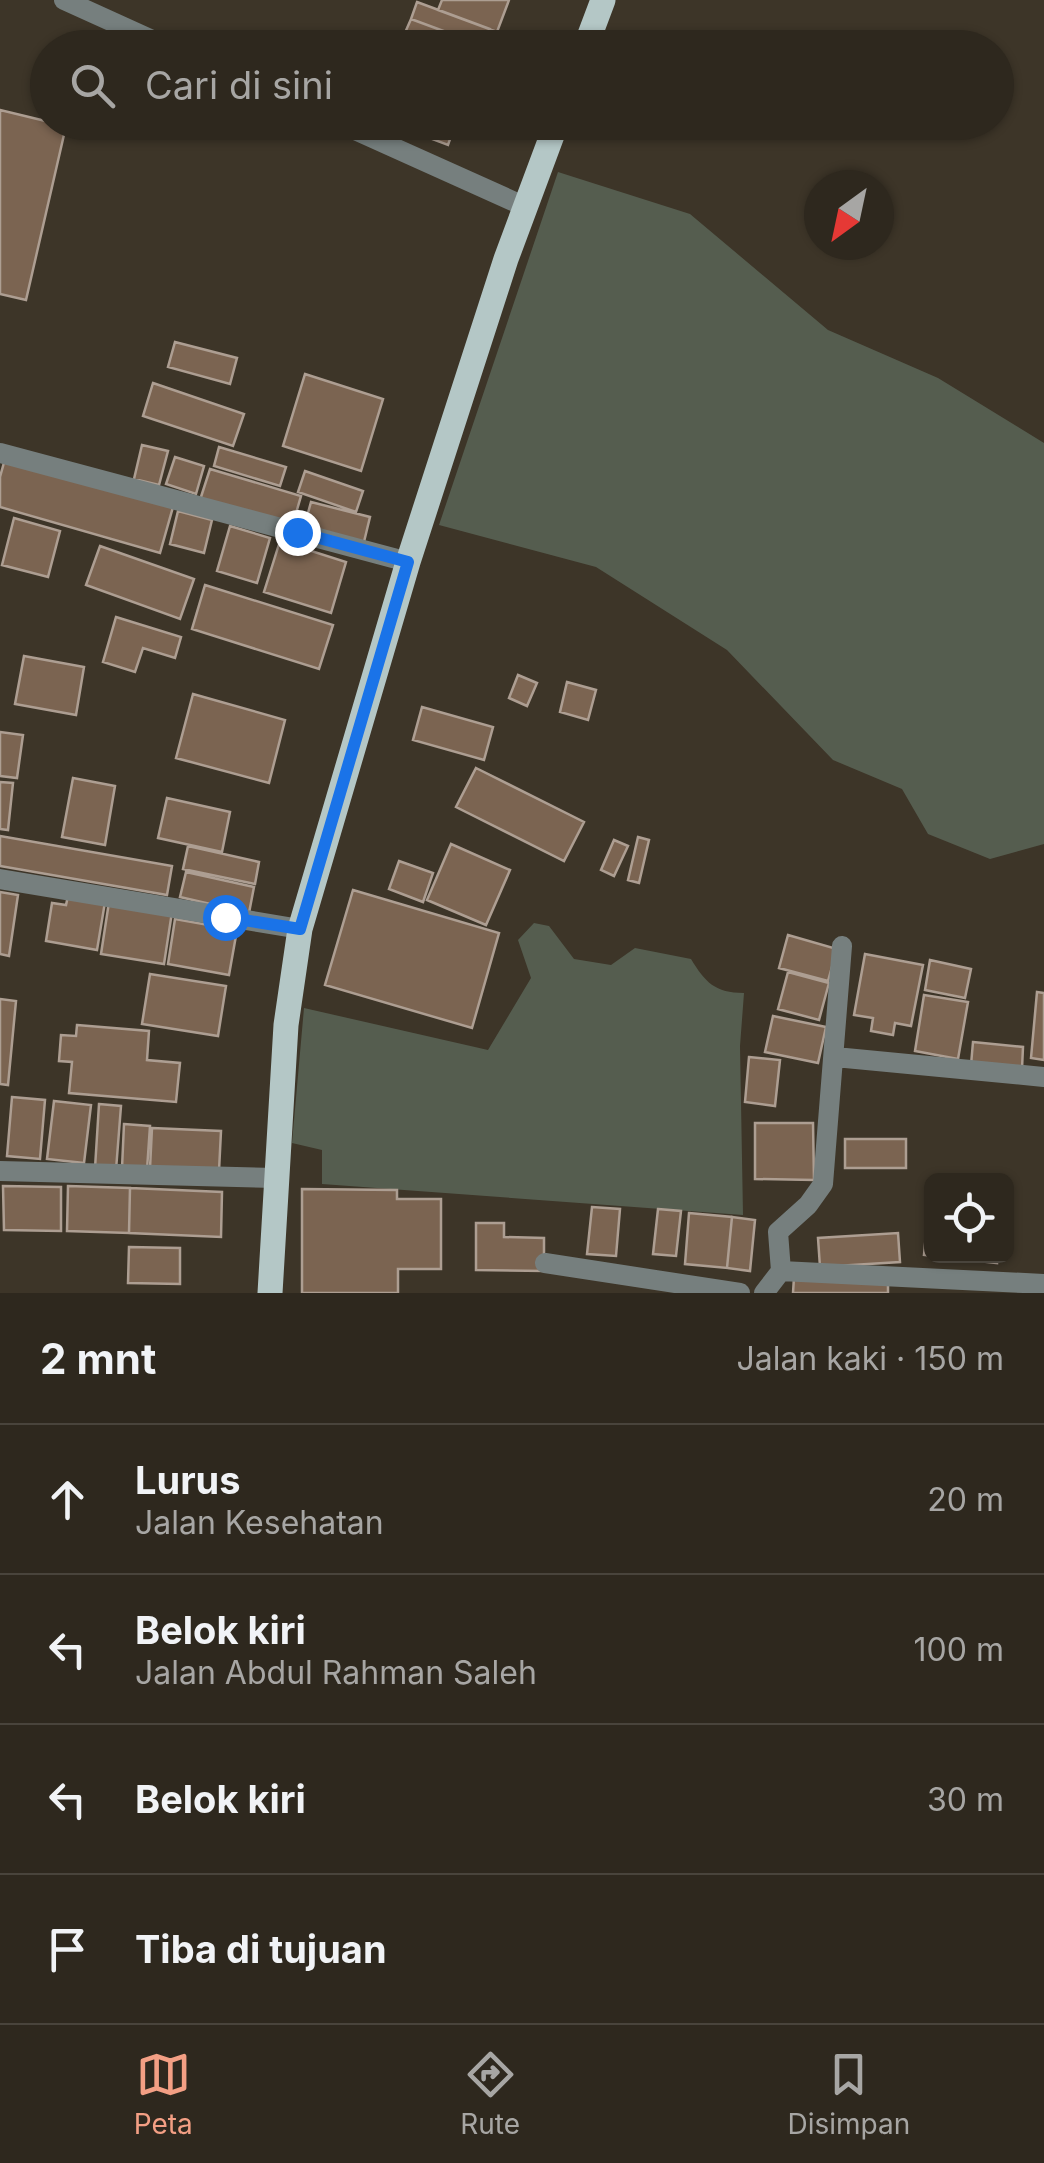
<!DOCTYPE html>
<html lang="id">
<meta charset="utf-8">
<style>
:root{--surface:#2e281e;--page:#3a342b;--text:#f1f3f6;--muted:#a7a6a4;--line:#49443c;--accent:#f39f84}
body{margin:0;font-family:Inter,sans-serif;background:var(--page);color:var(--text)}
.controls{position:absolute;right:30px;bottom:30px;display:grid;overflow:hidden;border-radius:15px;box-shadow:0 2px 8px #0004}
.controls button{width:90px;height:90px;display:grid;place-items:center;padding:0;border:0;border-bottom:2px solid var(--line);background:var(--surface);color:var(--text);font:50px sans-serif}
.compass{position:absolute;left:804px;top:170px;width:90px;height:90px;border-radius:50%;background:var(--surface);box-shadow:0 2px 8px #0004;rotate:213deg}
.stop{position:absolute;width:30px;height:30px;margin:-22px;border:8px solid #1a73e8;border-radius:50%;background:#fff}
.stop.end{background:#1a73e8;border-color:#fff;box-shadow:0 2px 10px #0008}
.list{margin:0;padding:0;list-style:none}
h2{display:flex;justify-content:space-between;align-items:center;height:130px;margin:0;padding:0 40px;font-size:42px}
h2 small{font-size:32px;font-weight:400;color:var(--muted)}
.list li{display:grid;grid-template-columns:65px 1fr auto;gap:30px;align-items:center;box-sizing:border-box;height:150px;padding:0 40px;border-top:2px solid var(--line)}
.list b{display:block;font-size:38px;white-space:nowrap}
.list p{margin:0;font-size:32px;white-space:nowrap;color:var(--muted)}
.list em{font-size:32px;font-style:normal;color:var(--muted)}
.icon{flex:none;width:55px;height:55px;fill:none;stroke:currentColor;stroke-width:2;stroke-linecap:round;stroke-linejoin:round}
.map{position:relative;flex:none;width:1044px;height:1293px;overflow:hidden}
.search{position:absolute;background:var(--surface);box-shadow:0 2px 8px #0004;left:30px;right:30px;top:30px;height:110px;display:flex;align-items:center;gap:25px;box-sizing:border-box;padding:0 35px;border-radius:55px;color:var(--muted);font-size:38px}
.sheet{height:730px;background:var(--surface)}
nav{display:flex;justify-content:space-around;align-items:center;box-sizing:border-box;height:140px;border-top:2px solid var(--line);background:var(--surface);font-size:28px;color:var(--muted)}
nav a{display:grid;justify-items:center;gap:5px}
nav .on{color:var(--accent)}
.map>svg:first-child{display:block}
</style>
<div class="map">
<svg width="1044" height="1293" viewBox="0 0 1044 1293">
<rect width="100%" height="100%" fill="#3d3528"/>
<path fill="#555d4f" d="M558,172L690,214L828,330L938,378L1044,443V844L990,859L928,834L902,789L833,760L727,650L596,567L439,525Z
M534,923L549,926L574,959L611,965L635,948L691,959C705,982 715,993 744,993L740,1046L743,1215L322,1184V1150L292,1143L304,1008L488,1050L531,978L518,940Z"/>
<path fill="#7b6451" stroke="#ad9e92" stroke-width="2.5" d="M442,0H509L497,32L438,10Z
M417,2L490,29L484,46L411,19Z
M411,19L484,46V48H437L404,35Z
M0,110L66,126L26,300L0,294Z
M387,122H438L454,128L448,145Z
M175,342L237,358L230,384L168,367Z
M305,374L383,399L361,471L283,446Z
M153,383L244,414L233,446L143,416Z
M142,445L168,451L159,485L134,479Z
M219,447L286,467L280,486L214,466Z
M175,457L204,466L196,494L166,484Z
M5,459L173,507L160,553L0,507V477Z
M210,469L301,496L292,527L200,500Z
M305,471L363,491L356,512L298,492Z
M311,502L370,517L363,546L303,531Z
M178,511L212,520L204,553L170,544Z
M14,518L60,531L48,577L2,565Z
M230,526L270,538L257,583L217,571Z
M280,541L346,562L331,613L264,592Z
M100,546L194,579L180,619L86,585Z
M205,585L333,625L319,669L192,629Z
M116,617L181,637L175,658L143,648L135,672L103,662Z
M24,656L84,667L76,715L15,704Z
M518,675L537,683L527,706L509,698Z
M567,682L596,690L588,720L560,712Z
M193,694L285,720L269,783L176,758Z
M422,707L493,727L484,760L413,740Z
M0,732L23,735L17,778L0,776Z
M476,768L584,822L564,861L456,807Z
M73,778L115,786L105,845L62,837Z
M0,782L13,783L8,830L0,829Z
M167,798L230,812L222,852L158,838Z
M0,836L172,866L167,895L0,866Z
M638,837L649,840L639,883L628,880Z
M614,840L628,846L614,876L601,870Z
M451,844L510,870L486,925L427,900Z
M188,846L259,862L255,884L183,869Z
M399,861L433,873L423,902L389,889Z
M186,872L254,887L249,913L180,897Z
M353,890L499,933L472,1028L325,985Z
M0,892L18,895L9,956L0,954Z
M68,896L105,902L97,950L46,941L52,903L66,905Z
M109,902L172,912L164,964L101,954Z
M175,919L237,930L229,975L168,964Z
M788,935L837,949L828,981L779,968Z
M865,954L923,965L911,1026L895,1023L893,1035L871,1031L873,1018L854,1015Z
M930,960L971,969L965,998L925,990Z
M788,972L829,983L819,1020L778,1009Z
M150,974L226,986L218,1036L142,1024Z
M1037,992L1044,993V1060L1031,1058Z
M924,995L968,1002L958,1059L915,1051Z
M0,999L16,1001L8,1085L0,1084Z
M773,1016L826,1027L818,1063L765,1052Z
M77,1025L149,1031L147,1060L180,1063L176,1102L69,1093L72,1062L59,1061L61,1035L76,1036Z
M973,1042L1023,1047L1022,1069L971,1065Z
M749,1057L780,1060L775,1106L745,1102Z
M12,1097L45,1100L40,1159L7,1156Z
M54,1101L91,1105L84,1163L47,1159Z
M99,1104L121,1106L116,1170L95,1168Z
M755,1123H813L814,1180L755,1179Z
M124,1124L150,1126L147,1170L122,1168Z
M152,1128L221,1131L219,1171L150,1168Z
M845,1139H906V1168H845Z
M3,1186L61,1187V1231L4,1230Z
M68,1186L130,1188L129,1233L67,1231Z
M130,1188L222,1192L221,1237L129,1233Z
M302,1189L397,1190V1199H441V1269H398V1293H302Z
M592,1207L620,1209L616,1256L587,1254Z
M658,1209L681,1211L676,1256L653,1254Z
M689,1213L732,1217L727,1268L685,1264Z
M928,1214H932V1256H997V1263L924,1255Z
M732,1217L755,1220L750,1271L727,1268Z
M476,1223H504V1237L544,1238V1271L476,1270Z
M898,1233L900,1262L820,1267L818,1238Z
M129,1247L180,1248V1284L128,1283Z
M794,1277L888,1280V1293H793Z"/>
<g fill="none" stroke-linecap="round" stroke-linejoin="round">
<path stroke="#767f7e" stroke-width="20" d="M64,0L170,48
M337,122L526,207
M0,453L408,562
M0,879L300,929
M835,1057L1044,1077
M0,1171L275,1178
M545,1263L740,1293
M781,1271L1044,1284
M764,1293L781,1271L778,1232L808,1205L823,1184L842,946"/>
<path stroke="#b4c7c6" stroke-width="25" d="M585,48L603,0
M270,1293L286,1025L300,929L408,562L506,259L557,122"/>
</g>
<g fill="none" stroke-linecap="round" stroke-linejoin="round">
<path stroke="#1a73e8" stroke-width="12" d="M225,917L300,929L408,562L297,532"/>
</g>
</svg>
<div class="controls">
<button><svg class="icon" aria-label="locate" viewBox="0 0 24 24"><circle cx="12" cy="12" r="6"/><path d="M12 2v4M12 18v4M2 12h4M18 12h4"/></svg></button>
</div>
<svg class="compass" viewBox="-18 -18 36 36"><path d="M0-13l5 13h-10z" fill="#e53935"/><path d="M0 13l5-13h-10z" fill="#a7a6a4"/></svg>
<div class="stop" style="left:225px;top:917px"></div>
<div class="stop end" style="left:297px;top:532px"></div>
<div class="search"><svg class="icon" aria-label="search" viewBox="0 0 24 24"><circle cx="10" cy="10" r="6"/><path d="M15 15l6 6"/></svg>Cari di sini</div>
</div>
<section class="sheet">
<h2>2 mnt<small>Jalan kaki · 150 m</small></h2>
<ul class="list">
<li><svg class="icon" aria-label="ahead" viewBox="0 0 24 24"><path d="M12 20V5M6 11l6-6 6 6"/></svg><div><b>Lurus</b><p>Jalan Kesehatan</p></div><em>20 m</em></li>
<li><svg class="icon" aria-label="left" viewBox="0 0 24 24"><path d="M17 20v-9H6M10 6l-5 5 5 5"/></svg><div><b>Belok kiri</b><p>Jalan Abdul Rahman Saleh</p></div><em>100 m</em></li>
<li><svg class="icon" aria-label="left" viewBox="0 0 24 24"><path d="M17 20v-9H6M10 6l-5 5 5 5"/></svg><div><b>Belok kiri</b></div><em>30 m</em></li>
<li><svg class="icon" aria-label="arrive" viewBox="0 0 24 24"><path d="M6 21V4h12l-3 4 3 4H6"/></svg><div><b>Tiba di tujuan</b></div></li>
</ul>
</section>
<nav>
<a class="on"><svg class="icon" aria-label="map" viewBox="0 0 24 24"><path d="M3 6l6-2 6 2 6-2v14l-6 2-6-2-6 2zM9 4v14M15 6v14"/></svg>Peta</a>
<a><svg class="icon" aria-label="directions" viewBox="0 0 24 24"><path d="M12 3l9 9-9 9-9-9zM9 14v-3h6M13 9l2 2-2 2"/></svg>Rute</a>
<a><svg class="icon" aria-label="saved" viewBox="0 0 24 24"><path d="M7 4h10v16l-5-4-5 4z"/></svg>Disimpan</a>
</nav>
